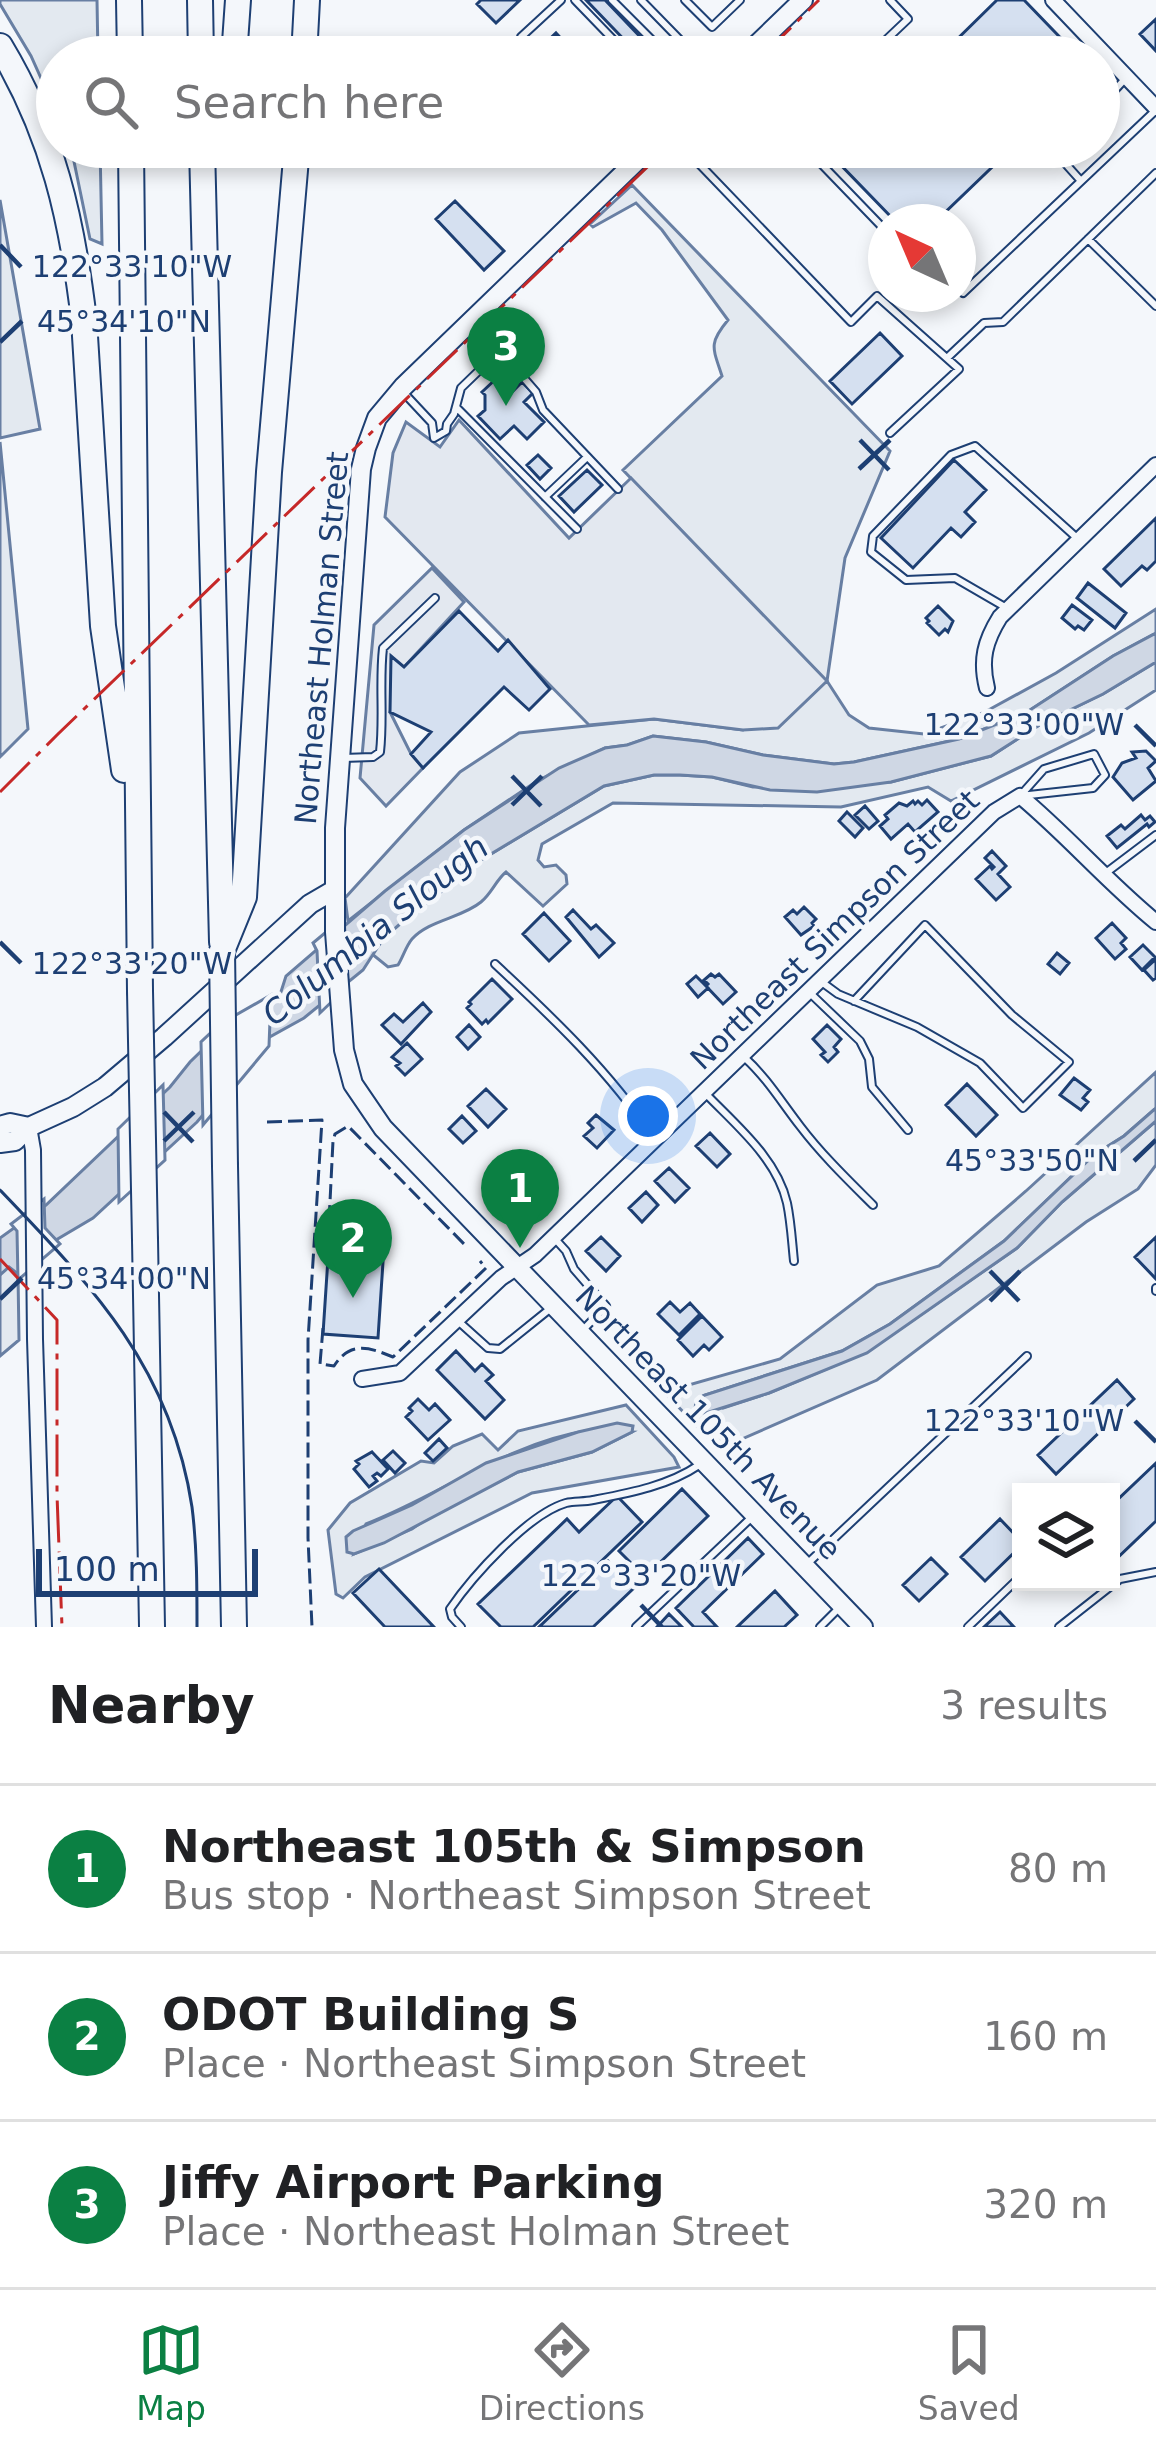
<!DOCTYPE html>
<meta charset="utf-8">
<style>
:root{--surface:#fff;--page:#f6f6f6;--text:#202124;--muted:#757577;--line:#e0e0e0;--accent:#0b8043}
body{margin:0;font-family:"DejaVu Sans",sans-serif;background:var(--page);color:var(--text)}
.controls{position:absolute;right:36px;bottom:36px;display:grid;overflow:hidden;border-radius:0px;box-shadow:0 6px 18px #0003}
.controls button{width:108px;height:108px;display:grid;place-items:center;padding:0;border:0;border-bottom:3px solid var(--line);background:var(--surface);color:var(--text);font:60px sans-serif}
.compass{position:absolute;left:868px;top:204px;width:108px;height:108px;border-radius:50%;background:var(--surface);box-shadow:0 6px 18px #0003;rotate:316deg}
.scale{position:absolute;left:36px;bottom:30px;width:222px;box-sizing:border-box;padding-left:12px;border:6px solid #1d3f73;border-top:0;font-size:33px;line-height:42px;white-space:nowrap;color:#1d3f73;-webkit-text-stroke:9px #f4f7fb;paint-order:stroke}
.you{position:absolute;left:648px;top:1116px;width:42px;height:42px;margin:-30px;border:9px solid #fff;border-radius:50%;background:#1a73e8;box-shadow:0 0 0 18px #1a73e833}
.badge{display:grid;place-items:center;width:78px;height:78px;border-radius:50%;background:var(--accent);color:#fff;font-size:39px;font-weight:700}
.pin{position:absolute;translate:-50% -99px;filter:drop-shadow(0 3px 6px #0008)}
.pin::after{content:'';position:absolute;top:63px;width:42px;height:36px;background:inherit;clip-path:polygon(0 0,100% 0,50% 100%)}
.list{margin:0;padding:0;list-style:none}
h2{display:flex;justify-content:space-between;align-items:center;height:156px;margin:0;padding:0 48px;font-size:51px}
h2 small{font-size:39px;font-weight:400;color:var(--muted)}
.list li{display:grid;grid-template-columns:78px 1fr auto;gap:36px;align-items:center;box-sizing:border-box;height:168px;padding:0 48px;border-top:3px solid var(--line)}
.list b{display:block;font-size:45px;white-space:nowrap}
.list p{margin:0;font-size:39px;white-space:nowrap;color:var(--muted)}
.list em{font-size:39px;font-style:normal;color:var(--muted)}
.icon{flex:none;width:66px;height:66px;fill:none;stroke:currentColor;stroke-width:2;stroke-linecap:round;stroke-linejoin:round}
.map{position:relative;flex:none;width:1156px;height:1627px;overflow:hidden}
.search{position:absolute;background:var(--surface);box-shadow:0 6px 18px #0003;left:36px;right:36px;top:36px;height:132px;display:flex;align-items:center;gap:30px;box-sizing:border-box;padding:0 42px;border-radius:66px;color:var(--muted);font-size:45px}
.sheet{height:660px;background:var(--surface)}
nav{display:flex;justify-content:space-around;align-items:center;box-sizing:border-box;height:168px;border-top:3px solid var(--line);background:var(--surface);font-size:33px;color:var(--muted)}
nav a{display:grid;justify-items:center;gap:6px}
nav .on{color:var(--accent)}
.map>svg:first-child{display:block}
</style>
<div class="map">
<svg width="1156" height="1627" viewBox="0 0 1156 1627">
<rect width="100%" height="100%" fill="#f4f7fb"/>
<path fill="#e3e9f0" stroke="#687fa3" stroke-width="3" fill-rule="evenodd" d="M0,0H97L98,57H57V114L31,56L0,4Z
M71,147H100L102,244L90,239Z
M632,185L890,451L845,558L827,681L849,715L869,728L924,734L983,713L1056,673L1156,609V633L1113,656L1027,712L959,739L854,762L834,764L763,755L706,742L653,736L628,745L605,748L537,781L464,830L348,921L345,898L460,772L519,733L654,719L743,730L826,682L623,470L722,376C713,348 708,344 728,320L662,230L636,203L593,227L590,224Z
M0,200L40,429L0,438Z
M0,442L28,729L0,757Z
M1156,662V690L1089,733L951,801L928,787L841,807L613,803L542,844L538,860L544,867L556,865L566,875L567,884L543,906L506,872C496,880 492,893 481,902C462,918 429,920 412,939C406,946 403,957 398,965L388,967L372,954L383,939L400,924L481,860L604,786L654,775H680L712,777L753,787L891,782L991,756L1041,724L1103,694Z
M1156,1072V1108L1124,1136L1094,1155L1004,1241L890,1324L842,1351L705,1395L723,1408L769,1393L867,1352L1017,1248L1062,1202L1156,1121V1165L1138,1189L1086,1222L877,1380L719,1449L664,1392L780,1359L877,1285L939,1266L1026,1191Z
M0,1257L18,1274L19,1340L0,1356Z
M626,1405L674,1457L679,1467L532,1493L365,1577L343,1598L336,1594L328,1530L350,1503L421,1461L434,1463L453,1446L482,1434L498,1450L518,1431ZM591,1430L632,1432L592,1452L518,1472L429,1517L412,1529L354,1554L366,1524C441,1495 509,1442 591,1430Z"/>
<path fill="#e3e8f0" stroke="#687fa3" stroke-width="3" d="M459,420L569,538L631,478L827,681L778,728L743,730L654,719L589,725L385,517L393,453L406,422L440,447Z
M432,568L464,602L404,667L390,712L411,754L423,768L386,806L360,778L374,625Z"/>
<path fill="#cfd7e4" stroke="#687fa3" stroke-width="3" d="M1156,633V662L1103,694L1041,724L991,756L891,782L817,792L770,790L712,777L680,775H654L604,786L481,860L400,924L383,939L363,970L304,1018L268,1038L197,1122L93,1218L56,1240L18,1274L9,1267L0,1275V1238L46,1205L170,1087L190,1062L224,1029L279,998L286,976L385,891L464,830L559,768L605,748L627,745L653,736L706,742L763,755L834,764L854,762L959,739L1027,712L1113,656Z
M1156,1108V1121L1062,1202L1017,1248L867,1353L769,1393L706,1413H699L695,1409L696,1401L705,1395L842,1351L890,1324L1004,1241L1094,1155L1124,1136Z
M617,1423L633,1426L632,1432L592,1452L518,1472L384,1543L354,1554L347,1552L346,1537L353,1531L412,1505L486,1463L578,1432Z"/>
<path fill="#f4f7fb" stroke="#687fa3" stroke-width="3" d="M344,917L348,986L320,1013L317,951L313,943Z
M271,995L269,1046L203,1125L201,1042L220,1024Z
M163,1085L165,1160L119,1202L118,1129Z
M44,1199L45,1228L60,1244L18,1280L17,1231L11,1224Z"/>
<path fill="#d5e0f0" stroke="#1d3f73" stroke-width="3" d="M481,0H520L496,23L477,4Z
M586,0H605L647,44L637,53Z
M997,0H1024L1079,57H939Z
M1156,19V51L1140,34Z
M556,33L573,51L566,57H539L535,53Z
M846,147H1013L935,222H896L834,158Z
M455,201L504,251L484,270L436,219Z
M880,333L902,356L852,404L830,381Z
M499,376L513,391L522,382L533,393L524,402L544,422L527,439L514,426L500,439L478,416L485,410V395L482,392Z
M538,455L551,468L540,479L527,465Z
M954,460L986,490L965,512L975,522L961,537L951,528L913,568L881,538Z
M587,470L602,485L574,512L559,496Z
M1156,518V561L1147,570L1142,566L1121,586L1104,569Z
M1088,583L1126,613L1115,628L1077,598Z
M1072,605L1092,620L1084,630L1078,626L1075,629L1062,618Z
M938,606L953,621L948,632L945,629L939,635L927,623L929,621L926,618Z
M459,611L498,651L508,640L550,689L529,710L504,687L423,768L411,754L431,732L390,712L391,656L404,667Z
M1146,751L1156,761L1148,768L1156,781L1133,800L1113,777L1122,763L1136,758L1132,752Z
M927,800L938,812L915,832L908,824L891,839L880,826L888,819L885,815L899,803L907,806L913,801L915,804L918,801L922,805Z
M865,806L878,821L869,829L855,815Z
M847,812L863,828L855,837L839,821Z
M1141,815L1145,820L1150,816L1155,822L1149,827L1147,824L1117,848L1107,836L1121,825L1125,829Z
M992,851L1006,866L998,874L1010,887L996,900L976,879L990,866L992,869L994,867L985,858Z
M804,907L816,919L812,923L814,926L801,935L785,917L793,910L797,914Z
M573,910L591,929L596,925L614,943L599,957L566,917Z
M544,913L570,941L549,961L523,934Z
M1112,923L1126,938L1121,943L1126,949L1115,959L1096,938Z
M1143,945L1155,957L1142,970L1130,957Z
M1057,953L1069,963L1060,974L1048,964Z
M1156,959V978L1153,980L1144,970Z
M711,974L715,977L719,974L736,992L723,1004L706,986L708,984L704,980Z
M696,976L708,988L698,997L687,984Z
M492,979L512,999L488,1023L486,1020L482,1024L467,1008L471,1004L469,1002Z
M423,1003L431,1012L401,1044L382,1025L394,1014L403,1022Z
M469,1025L480,1037L468,1049L457,1037Z
M827,1025L841,1039L834,1047L838,1052L828,1062L821,1055L825,1052L813,1039Z
M407,1043L422,1059L405,1075L396,1066L400,1063L392,1057Z
M1074,1078L1090,1090L1083,1098L1088,1102L1081,1110L1060,1095Z
M967,1084L997,1115L976,1136L946,1105Z
M486,1089L506,1109L488,1127L468,1106Z
M596,1115L614,1130L597,1148L584,1136L593,1128L588,1123Z
M462,1116L476,1131L463,1143L449,1129Z
M710,1133L730,1154L717,1167L696,1146Z
M669,1168L689,1188L675,1202L655,1181Z
M646,1192L658,1205L642,1222L629,1208Z
M601,1237L620,1256L606,1271L586,1251Z
M1156,1237V1279L1135,1257Z
M328,1258L383,1262L378,1338L323,1334Z
M670,1302L680,1312L690,1303L700,1314L679,1335L658,1314Z
M702,1316L722,1337L709,1350L704,1345L693,1356L678,1340Z
M456,1351L475,1371L482,1364L493,1375L486,1381L504,1400L485,1419L437,1370Z
M1117,1380L1134,1399L1056,1474L1038,1455Z
M418,1399L429,1410L435,1404L450,1420L428,1440L406,1417L412,1411L409,1408Z
M439,1439L447,1448L433,1461L425,1453Z
M393,1451L405,1463L395,1473L383,1460Z
M372,1452L388,1469L381,1476L377,1473L373,1476L377,1481L369,1487L354,1469L359,1464L356,1461Z
M1156,1463V1521L1111,1564V1506Z
M682,1489L708,1516L645,1577L619,1551Z
M617,1496L642,1522L533,1627H501L478,1604L567,1519L579,1532Z
M1000,1519L1021,1541V1546L985,1581L961,1557Z
M748,1538L763,1554L703,1612L717,1627H694L676,1608Z
M931,1558L947,1574L919,1601L903,1585Z
M608,1561L634,1588L593,1627H539Z
M379,1569L434,1627H385L353,1593Z
M775,1591L797,1615L784,1627H737Z
M1000,1612L1014,1627H984Z
M669,1614L682,1627H657Z"/>
<g fill="none" stroke-linecap="round" stroke-linejoin="round">
<g stroke="#1d3f73" stroke-width="10">
<path id="lane" d="M575,0L630,57
M612,0L652,40L651,46L641,57
M641,0L683,43L690,57
M685,0L712,27L740,0
M524,57L518,49L521,37L561,0
M868,57L908,19L890,0
M1099,107L1125,79
M611,147L627,165
M683,147L851,322L877,296L959,369L890,433
M805,147L886,231
M1061,147L1055,152L1081,181
M1088,239L1156,306
M958,289L963,293L1156,110
M493,357L516,369L536,392L543,410L618,489
M947,358L984,323L1003,322L1156,173
M403,392L432,423L434,438L446,431L447,424L454,414L461,388L493,357L465,329
M457,408L577,529
M545,497L586,458
M1005,607L955,578L906,580L871,552L873,536L951,455L975,446L1077,538
M1094,754L1105,775L1093,788L1020,796L1044,769Z
M343,758L373,757L380,752C384,717 379,683 383,648L435,598
M1107,872L1156,835
M495,964C552,1017 610,1072 653,1137
M823,983L838,994L917,1027L980,1063L1023,1108L1069,1062L1012,1015L925,925L854,1001
M811,994L860,1041L869,1059L872,1087L908,1130
M745,1058C767,1078 782,1103 800,1126C822,1155 848,1180 873,1205
M707,1095C737,1126 777,1159 787,1203C791,1222 792,1242 794,1261
M556,1240L566,1251L574,1269L606,1306L582,1331
M1156,1288V1291
M458,1321L488,1348L500,1349L551,1308
M807,1564L1027,1356
M461,1627L452,1617L450,1609C472,1577 528,1514 566,1503C574,1501 584,1502 593,1500C629,1493 668,1486 699,1465
M636,1627L752,1517
M820,1627L839,1608
M968,1627L1021,1576
M1059,1627L1120,1579L1156,1572"/>
</g>
<g stroke="#1d3f73" stroke-width="18">
<path id="street" d="M1053,0L1156,108
M987,688C980,660 985,641 1000,617L1156,465
M29,1127L33,1150L35,1339L44,1627
M362,1379L400,1373L501,1278L535,1255L994,812L1020,796C1068,836 1108,883 1156,922"/>
</g>
<g stroke="#1d3f73" stroke-width="22">
<path id="secondary" d="M744,57L803,0
M651,147L403,387L377,418L366,448L361,469L335,828V932L344,1050L353,1084L383,1128L863,1627
M0,1126L10,1123L29,1127
M0,1143L15,1141L29,1127L73,1107L105,1087L164,1037L310,904L334,890"/>
</g>
<g stroke="#1d3f73" stroke-width="28">
<path id="highway" d="M129,0L130,57
M200,0L201,57
M0,46C53,134 72,219 84,320L103,626L124,770
M234,57L238,0
M304,57L307,0
M131,147L140,991
M202,147L222,942
M222,951L244,897L269,472L297,147
M225,1166L234,1627
M145,1240L152,1627"/>
</g>
<use href="#lane" stroke="#f4f7fb" stroke-width="6"/>
<use href="#street" stroke="#f4f7fb" stroke-width="14"/>
<use href="#secondary" stroke="#f4f7fb" stroke-width="18"/>
<use href="#highway" stroke="#f4f7fb" stroke-width="24"/>
<path stroke="#1d3f73" stroke-width="3" d="M0,1190C93,1287 171,1368 192,1507C197,1547 197,1587 197,1627"/>
<g stroke="#1d3f73" stroke-width="28" stroke-linecap="butt">
<path id="highway-bridge" d="M222,951L225,1166
M140,991L145,1240"/>
</g>
<use href="#highway-bridge" stroke="#f4f7fb" stroke-width="24"/>
<path stroke="#1d3f73" stroke-width="3" stroke-dasharray="15 6" stroke-linecap="butt" d="M267,1122L322,1120L308,1340V1538L312,1627
M327,1262L333,1141L335,1134L348,1126L467,1247
M323,1328L320,1364L334,1366C350,1341 369,1347 393,1357L486,1268L480,1261"/>
<path stroke="#c62828" stroke-width="3" stroke-dasharray="42 9 6 9" stroke-linecap="butt" d="M761,57L819,0
M0,792L58,734L668,147
M0,1259L57,1320V1495L62,1627"/>
</g>
<path fill="none" stroke="#1d3f73" stroke-width="4.5" d="M0,245L21,267M0,342L22,321M860,440L889,470M859,469L890,440M1135,725L1156,746M512,776L541,806M512,805L542,776M0,942L21,963M164,1112L193,1142M164,1141L194,1112M1134,1161L1156,1140M990,1271L1019,1301M0,1299L22,1278M990,1301L1020,1271M1135,1421L1156,1442M641,1605L662,1627"/>
<g text-anchor="middle" stroke-width="9" stroke-linejoin="round" paint-order="stroke">
<g font-size="30" fill="#1d3f73" stroke="#f4f7fb">
<text transform="translate(322 638) rotate(-85)" y="10">Northeast Holman Street</text>
<text transform="translate(835 930) rotate(-44)" y="10">Northeast Simpson Street</text>
<text transform="translate(708 1423) rotate(46)" y="10">Northeast 105th Avenue</text>
</g>
<g font-size="33" font-style="italic" fill="#1d3f73" stroke="#f4f7fb">
<text transform="translate(375 930) rotate(-39)" y="12">Columbia Slough</text>
</g>
</g>
<g font-size="30" text-anchor="middle" fill="#1d3f73" stroke="#f4f7fb" stroke-width="9" stroke-linejoin="round" paint-order="stroke">
<text x="132" y="277">122°33'10"W</text>
<text x="124" y="332">45°34'10"N</text>
<text x="1024" y="735">122°33'00"W</text>
<text x="132" y="974">122°33'20"W</text>
<text x="1032" y="1171">45°33'50"N</text>
<text x="124" y="1289">45°34'00"N</text>
<text x="1024" y="1431">122°33'10"W</text>
<text x="641" y="1586">122°33'20"W</text>
</g>
</svg>
<div class="controls">
<button><svg class="icon" aria-label="layers" viewBox="0 0 24 24"><path d="M12 4l9 5-9 5-9-5zM3 14l9 5 9-5"/></svg></button>
</div>
<svg class="compass" viewBox="-18 -18 36 36"><path d="M0-13l5 13h-10z" fill="#e53935"/><path d="M0 13l5-13h-10z" fill="#757577"/></svg>
<div class="scale">100 m</div>
<div class="you"></div>
<div class="pin badge" style="left:520px;top:1248px">1</div>
<div class="pin badge" style="left:353px;top:1298px">2</div>
<div class="pin badge" style="left:506px;top:406px">3</div>
<div class="search"><svg class="icon" aria-label="search" viewBox="0 0 24 24"><circle cx="10" cy="10" r="6"/><path d="M15 15l6 6"/></svg>Search here</div>
</div>
<section class="sheet">
<h2>Nearby<small>3 results</small></h2>
<ul class="list">
<li><span class="badge">1</span><div><b>Northeast 105th &amp; Simpson</b><p>Bus stop · Northeast Simpson Street</p></div><em>80 m</em></li>
<li><span class="badge">2</span><div><b>ODOT Building S</b><p>Place · Northeast Simpson Street</p></div><em>160 m</em></li>
<li><span class="badge">3</span><div><b>Jiffy Airport Parking</b><p>Place · Northeast Holman Street</p></div><em>320 m</em></li>
</ul>
</section>
<nav>
<a class="on"><svg class="icon" aria-label="map" viewBox="0 0 24 24"><path d="M3 6l6-2 6 2 6-2v14l-6 2-6-2-6 2zM9 4v14M15 6v14"/></svg>Map</a>
<a><svg class="icon" aria-label="directions" viewBox="0 0 24 24"><path d="M12 3l9 9-9 9-9-9zM9 14v-3h6M13 9l2 2-2 2"/></svg>Directions</a>
<a><svg class="icon" aria-label="saved" viewBox="0 0 24 24"><path d="M7 4h10v16l-5-4-5 4z"/></svg>Saved</a>
</nav>
